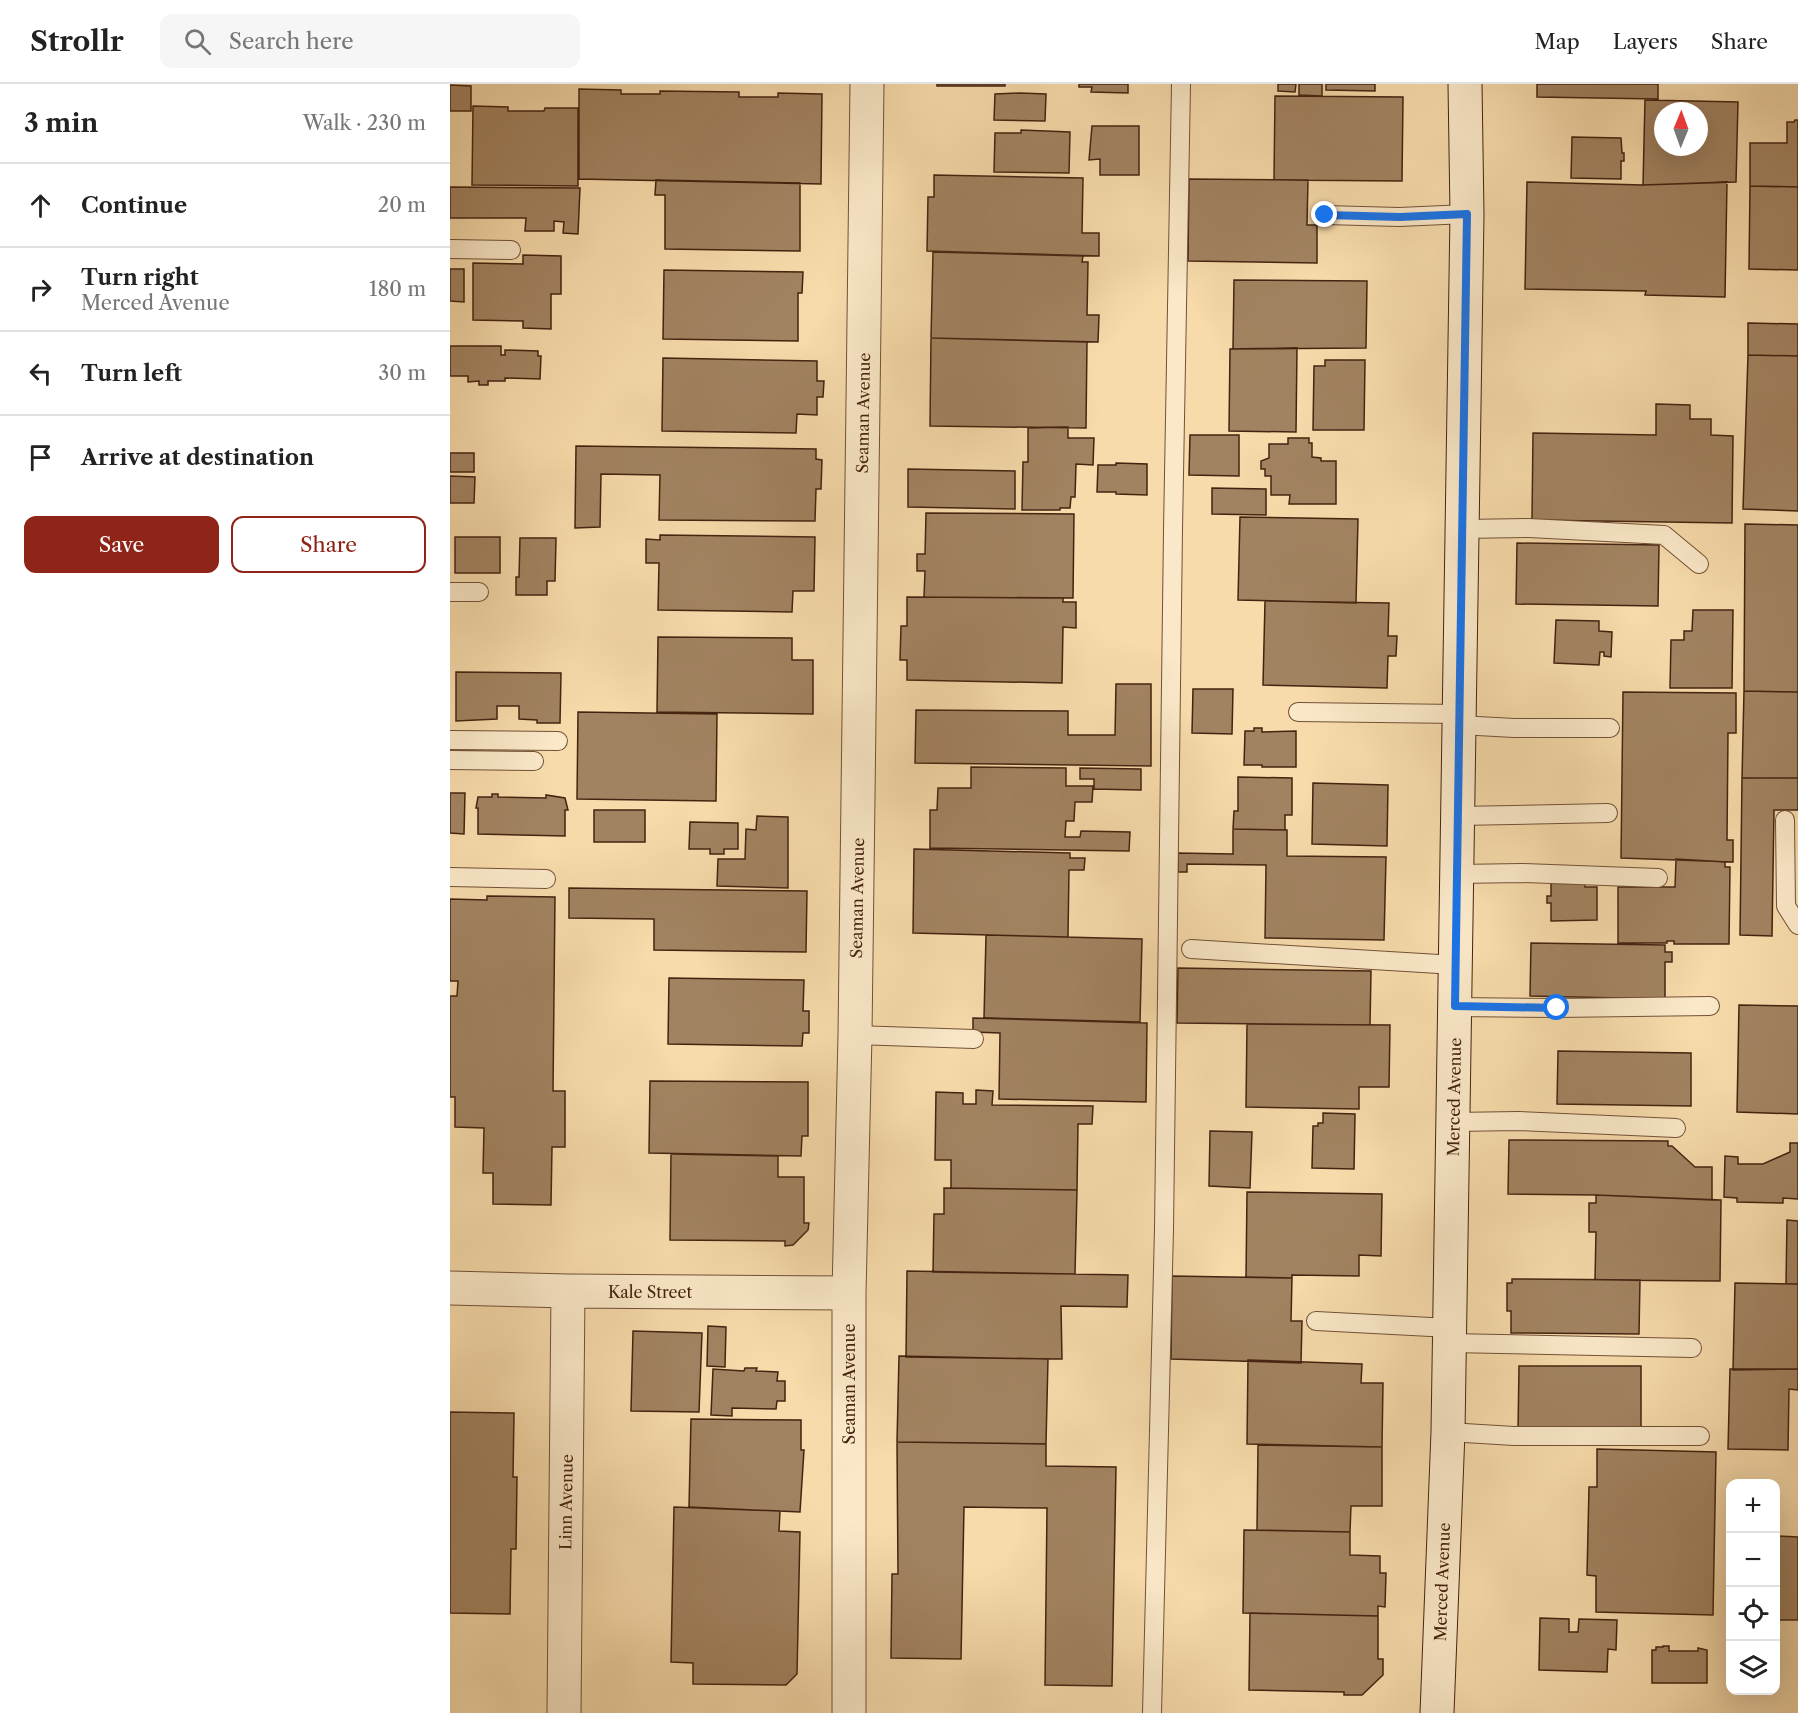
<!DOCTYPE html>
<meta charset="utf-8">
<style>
:root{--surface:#fff;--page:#f6f6f6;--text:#222;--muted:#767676;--line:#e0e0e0;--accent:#8f2418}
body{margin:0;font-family:"Libre Caslon Text",serif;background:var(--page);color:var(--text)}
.controls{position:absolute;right:18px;bottom:18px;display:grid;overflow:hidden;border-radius:12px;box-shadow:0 6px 24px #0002}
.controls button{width:54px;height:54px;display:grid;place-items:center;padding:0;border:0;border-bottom:2px solid var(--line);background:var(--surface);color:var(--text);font:30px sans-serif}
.compass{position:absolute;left:1204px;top:18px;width:54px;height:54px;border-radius:50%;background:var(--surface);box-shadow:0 6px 24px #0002;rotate:1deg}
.stop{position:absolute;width:18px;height:18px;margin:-14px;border:4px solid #1a73e8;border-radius:50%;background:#fff}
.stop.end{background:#1a73e8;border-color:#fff;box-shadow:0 2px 6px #0008}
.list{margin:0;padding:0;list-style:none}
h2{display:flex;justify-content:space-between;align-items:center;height:78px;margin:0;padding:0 24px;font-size:26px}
h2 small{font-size:20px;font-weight:400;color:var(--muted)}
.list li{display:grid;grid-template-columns:39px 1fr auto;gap:18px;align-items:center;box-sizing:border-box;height:84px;padding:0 24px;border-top:2px solid var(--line)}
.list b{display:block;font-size:22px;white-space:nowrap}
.list p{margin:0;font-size:20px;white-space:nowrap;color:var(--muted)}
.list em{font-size:20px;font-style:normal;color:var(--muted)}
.actions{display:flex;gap:12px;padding:18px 24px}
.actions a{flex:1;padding:14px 0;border:2px solid var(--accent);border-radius:12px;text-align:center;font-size:21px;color:var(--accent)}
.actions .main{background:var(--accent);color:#fff}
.icon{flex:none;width:33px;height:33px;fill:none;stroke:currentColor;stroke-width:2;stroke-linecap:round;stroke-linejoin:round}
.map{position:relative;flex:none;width:1348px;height:1629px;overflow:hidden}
header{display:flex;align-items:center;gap:36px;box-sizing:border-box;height:84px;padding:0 30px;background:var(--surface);border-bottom:2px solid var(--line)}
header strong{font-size:28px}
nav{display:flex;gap:33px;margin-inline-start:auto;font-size:21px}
.search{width:420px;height:54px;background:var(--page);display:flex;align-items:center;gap:15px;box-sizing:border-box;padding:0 21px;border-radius:12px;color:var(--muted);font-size:22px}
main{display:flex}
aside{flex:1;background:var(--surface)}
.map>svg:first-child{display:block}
</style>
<header>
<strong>Strollr</strong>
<div class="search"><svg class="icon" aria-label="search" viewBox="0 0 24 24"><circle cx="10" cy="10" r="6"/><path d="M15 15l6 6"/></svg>Search here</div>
<nav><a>Map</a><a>Layers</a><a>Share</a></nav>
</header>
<main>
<aside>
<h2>3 min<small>Walk · 230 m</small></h2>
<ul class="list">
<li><svg class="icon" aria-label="ahead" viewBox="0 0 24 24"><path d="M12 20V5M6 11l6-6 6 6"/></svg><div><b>Continue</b></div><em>20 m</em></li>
<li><svg class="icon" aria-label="right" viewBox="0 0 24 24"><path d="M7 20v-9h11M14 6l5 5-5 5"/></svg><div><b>Turn right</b><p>Merced Avenue</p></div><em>180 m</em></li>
<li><svg class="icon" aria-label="left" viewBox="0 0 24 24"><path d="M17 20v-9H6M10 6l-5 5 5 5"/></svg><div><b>Turn left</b></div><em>30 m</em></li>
<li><svg class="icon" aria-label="arrive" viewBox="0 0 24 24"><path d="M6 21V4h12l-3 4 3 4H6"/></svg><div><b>Arrive at destination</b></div></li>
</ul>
<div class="actions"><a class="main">Save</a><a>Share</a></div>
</aside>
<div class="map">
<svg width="1348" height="1629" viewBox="0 0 1348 1629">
<rect width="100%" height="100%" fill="#f7dbab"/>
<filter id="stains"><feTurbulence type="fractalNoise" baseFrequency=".00333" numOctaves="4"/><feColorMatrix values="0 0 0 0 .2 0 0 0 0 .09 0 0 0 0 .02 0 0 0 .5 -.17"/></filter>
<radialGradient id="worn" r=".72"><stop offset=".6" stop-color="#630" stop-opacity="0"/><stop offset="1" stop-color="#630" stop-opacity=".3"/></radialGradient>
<path fill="#a28361" stroke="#452310" stroke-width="1.5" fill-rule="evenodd" d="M487,0H555V2H487Z
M629,0H678V9L641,8L642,3H629Z
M828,0H846L845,8L828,7Z
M849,0H872V12L849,11Z
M876,0H925V7L876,6Z
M1087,0H1208V15L1087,13Z
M0,1L21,2V27H0Z
M129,5L171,6V10H210V7L289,8V13H328V9L372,10L371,100L129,95Z
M570,9L596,10L595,37L544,36L545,10Z
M825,12L953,13L952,97L824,96Z
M1195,16L1288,18L1286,98L1193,101ZM1213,27H1249V63H1213Z
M23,22L58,23V27H94L95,24H128V102L22,101Z
M1345,36H1348V103L1300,102V59H1337V38H1344Z
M642,42H689V91H650V75L639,76Z
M571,46L620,48L619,89L544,88L545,49H571Z
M1122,53L1171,54L1172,69H1174V77H1171V95L1121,94Z
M484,91L633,94L632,149H649V172L477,167L478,113H484Z
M739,95L858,96L857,141H867V179L738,177Z
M206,96L350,99V167L215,165V111H205Z
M1077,98L1193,101L1277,98L1275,213L1195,211L1196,207L1075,205Z
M1300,102L1348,103V186L1299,185Z
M0,103L130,104L128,150L113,149L114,138L104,137V147H75L76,134H0Z
M483,168L633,172L632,178H638L637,231H649L648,258L481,254Z
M73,171L111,172V210H101V245L73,244V237L23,236V179L73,180Z
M0,185H14V218L0,217Z
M214,186L353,188L352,209H348V257L213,255Z
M784,196L917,197L916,264L783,265Z
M1298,239L1348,240V272L1298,271Z
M481,254L637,258L636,344L480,342Z
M0,262H51V271H55V266L88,267V272H91L90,295L55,294V297H38V301H29V297L18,298V292H0Z
M847,264L846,348L779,347L780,265Z
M1298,271L1348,272V427L1293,425Z
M213,274L367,277V297H374L373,313H367V331L347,330L346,349L212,347Z
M875,276H915L914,346H863L864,282H875Z
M1206,320L1240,321V335H1261V351L1283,352L1282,439L1082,436L1083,349L1206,351Z
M618,343V354H644L643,381L626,380L625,413H621L620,424H610V426H572L573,378H578V344Z
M740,351H789V392L739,391Z
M838,354H859V359H862V373L871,374V377H886V420H839L840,411H821V392H815V385H811V377L819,374V360H838Z
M126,362L366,365V375L372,376L371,405H366L365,437L209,436L210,391L151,390L150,443L125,444Z
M0,369H24V388H0Z
M666,379L697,380V411L666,410V408H647L648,381H666Z
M458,385L565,387V425L458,423Z
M0,392L25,393L24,419H0Z
M762,404L816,405V431L762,430Z
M476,429L624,430L623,514L474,513L475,487H467V470H475Z
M790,433L908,435L906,519L788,516Z
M1295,440L1348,441V608L1294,607Z
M210,451L365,453L364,507H343L342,528L208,526L209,479H196V455L210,456Z
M5,453H50V489H5Z
M70,454H106L105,497H97V511H66V493H69Z
M1067,459L1209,461L1208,522L1066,520Z
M457,513L613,514V518H626V544L613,543L612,599L457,596V576H450L451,542H457Z
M815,517L939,519L938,552H947L946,572H938L937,604L813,601Z
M1243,526H1283L1282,604H1220L1221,556H1234V547H1242Z
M1106,536L1149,537V547L1162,548L1161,573L1154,572V568H1150L1149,581L1104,579Z
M208,553L342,554V576H363V630L207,628Z
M6,588L111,589L110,639H87V636L69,635V622H47V635L6,637Z
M666,600H701V682L465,679L466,626L618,627V651H665Z
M743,605H783L782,650L742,649Z
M1294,607L1348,608V694H1292Z
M1173,608L1286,609V649H1278L1277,756H1283V778L1171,774Z
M128,628L267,630L266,717L127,715Z
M804,644H812V648L846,647V683H812V681H794L795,647H804Z
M521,683L616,684V702H643L642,718H625L624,737H616L615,753H630L631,747L680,748L679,767L480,764V726H487L488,704H521Z
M630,684L691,685V706L644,705V695H630Z
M788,693L842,694V731H835V746L783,745L784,727H788Z
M1292,694H1348V726H1324L1322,852L1290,851Z
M863,699L938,701L937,762L862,760Z
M0,709H15L14,750L0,749Z
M42,710H48V713L96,714V711L115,714L118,726H115V752L28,750V724H26L28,713H42Z
M144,726H195V758H144Z
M307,732L338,733V804L267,802L268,775H295L296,745L306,746Z
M240,738L288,739V765H274V770H260V765H239Z
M783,745L837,746V772L936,773L934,856L815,854L816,781L737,780V788H728V769L783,770Z
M464,765L620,769V774H635L634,786H619L618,853L463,849Z
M1226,775L1275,778V783H1280L1279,860H1224V857H1217V859H1168V803H1225Z
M1101,797L1135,798V803H1147V836L1101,837V819H1097V812H1101Z
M119,804L357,807L356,868L204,866V835L119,834Z
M37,812L105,813L103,1007H115V1063H102L101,1121L43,1120V1089H33L34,1044L5,1043V1013H0V912H7L8,897H0V815L37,816Z
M536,851L692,855L690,938L534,934Z
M1081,859L1215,861V868H1222V878H1215V915L1080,912Z
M728,884L921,887L920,941L727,939Z
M219,894L354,896L353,927H359V949H353L352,962L218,960Z
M1289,921L1348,922V1030L1287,1028Z
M523,934L697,939L696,1018L549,1015L550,949L523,948Z
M797,940L940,941L939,1003H909V1025L796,1023Z
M1108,967L1241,969V1022L1107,1020Z
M200,997L358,998V1052H352L351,1072L199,1069Z
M526,1006L543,1007L542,1021L643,1022L642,1040H628L627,1106L501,1104V1076H485L486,1008L513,1009V1020H526Z
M873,1029L905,1030L904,1085L862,1084L863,1042H868V1039H873Z
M760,1047L802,1048L800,1104L759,1102Z
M1059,1056L1218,1057V1062H1222L1245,1083H1262V1116L1146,1111L1058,1110Z
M1340,1059H1348V1115L1333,1114V1119L1287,1118V1114L1274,1113L1275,1072L1288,1073V1080H1313L1340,1068Z
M221,1070L328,1072V1093H354V1139H359L358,1146L343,1161L335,1162V1157L220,1156Z
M494,1104L627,1106L625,1190L483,1188L484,1130H494Z
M797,1108L932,1110L931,1172L909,1171V1192L842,1191V1194L796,1193Z
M1146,1111L1271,1116L1270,1197L1145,1196L1146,1148H1139V1119H1146Z
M1337,1136L1348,1137V1200H1336Z
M457,1187L678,1191L677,1223L611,1222L612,1275L456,1273Z
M722,1192L842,1194L841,1237H852L851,1279L721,1275Z
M1062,1195L1190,1196L1189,1250L1061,1249V1227H1057V1199H1062Z
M1285,1199L1348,1200V1285L1283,1286Z
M258,1242L276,1243L275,1283L257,1282Z
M183,1247L252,1249L249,1328L181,1327Z
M449,1272L598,1275L596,1360L447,1358Z
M798,1276L912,1280L911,1299H933L932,1363L797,1360Z
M1069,1282H1191V1348L1068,1347Z
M295,1284H307L306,1287L328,1288L327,1297H335V1317H327L326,1325L282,1324V1332L261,1331L263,1285L294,1287Z
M1280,1285H1348V1306L1339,1305L1338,1366L1278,1365Z
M0,1328L64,1329L63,1393H67L66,1465H61L60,1530L0,1529Z
M241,1335L351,1336V1366H354L350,1428L239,1423Z
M447,1358L596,1360V1382L666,1383L662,1602L595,1601L597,1424L514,1423L511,1575L441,1574L442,1490H448Z
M808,1361L932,1363V1422H901L900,1448L807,1446Z
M1147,1365L1266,1368L1263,1531L1146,1528V1492L1137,1491L1139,1403H1147Z
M224,1423L330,1427L329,1447L350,1448L347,1590L336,1601L243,1600V1579L221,1578Z
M794,1446L900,1448V1471L930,1472V1489H936L935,1523L928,1522V1532L793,1529Z
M1326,1452L1348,1453V1536H1326Z
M800,1529L928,1532V1575H933V1591L912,1611H894V1608L799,1606Z
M1090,1534L1119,1535V1548H1128L1129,1535L1167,1536L1166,1566L1158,1565L1157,1588L1089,1586Z
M1213,1562H1219V1567H1248V1564L1257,1566V1599H1202V1566H1206V1563H1213Z"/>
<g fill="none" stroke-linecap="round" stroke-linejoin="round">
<g stroke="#725137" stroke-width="20">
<path id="lane" d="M875,131L949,133L1017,130
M0,165L61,166
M1012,445L1079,444L1214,451L1249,480
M0,508H29
M848,628L1009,630
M1009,641L1064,644H1160
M0,656L108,657
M0,676L84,677
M1008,732L1158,729
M1335,736L1336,822L1348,841
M1007,790L1072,789L1208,794
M0,793L96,795
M741,865L1005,881
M1005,923L1107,924L1260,922
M405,951L524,955
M1003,1038L1068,1037L1226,1044
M866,1237L1000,1244
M1000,1259L1242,1264
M998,1348L1064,1352H1250
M702,1629L714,1145L723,446L731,0"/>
</g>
<g stroke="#725137" stroke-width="35">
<path id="street" d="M0,1204L118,1207L399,1209
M114,1629L118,1207
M399,1629V1209L405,951L417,0"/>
</g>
<g stroke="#452310" stroke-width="35">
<path id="secondary" d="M987,1629L998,1348L1017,130L1015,0"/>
</g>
<use href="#lane" stroke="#fae8c8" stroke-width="18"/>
<use href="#street" stroke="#fae8c8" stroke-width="33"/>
<use href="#secondary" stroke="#fae8c8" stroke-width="33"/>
</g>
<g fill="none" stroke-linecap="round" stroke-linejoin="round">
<path stroke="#1a73e8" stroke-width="8" d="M875,131L950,133L1017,130L1005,922L1107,924"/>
</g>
<g text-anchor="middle" stroke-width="5" stroke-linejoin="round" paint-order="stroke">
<g font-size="16" fill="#452310" stroke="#fae8c8">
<text transform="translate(413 329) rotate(-89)" y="6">Seaman Avenue</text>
<text transform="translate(407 814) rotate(-89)" y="6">Seaman Avenue</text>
<text transform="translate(1004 1013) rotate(-89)" y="6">Merced Avenue</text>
<text x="200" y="1214">Kale Street</text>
<text transform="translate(399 1300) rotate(-90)" y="6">Seaman Avenue</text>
<text transform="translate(116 1418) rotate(-89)" y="6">Linn Avenue</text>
<text transform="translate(992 1498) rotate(-88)" y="6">Merced Avenue</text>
</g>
</g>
<rect width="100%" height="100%" filter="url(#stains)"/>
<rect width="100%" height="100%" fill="url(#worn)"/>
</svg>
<div class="controls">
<button>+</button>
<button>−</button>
<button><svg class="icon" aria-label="locate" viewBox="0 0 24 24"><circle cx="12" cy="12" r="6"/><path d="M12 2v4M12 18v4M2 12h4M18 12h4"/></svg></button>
<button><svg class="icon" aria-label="layers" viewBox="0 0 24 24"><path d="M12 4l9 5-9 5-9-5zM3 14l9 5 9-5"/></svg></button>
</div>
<svg class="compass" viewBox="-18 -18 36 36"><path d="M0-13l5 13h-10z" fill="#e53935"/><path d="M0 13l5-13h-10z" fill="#767676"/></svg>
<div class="stop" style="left:1107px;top:924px"></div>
<div class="stop end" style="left:875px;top:131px"></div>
</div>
</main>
